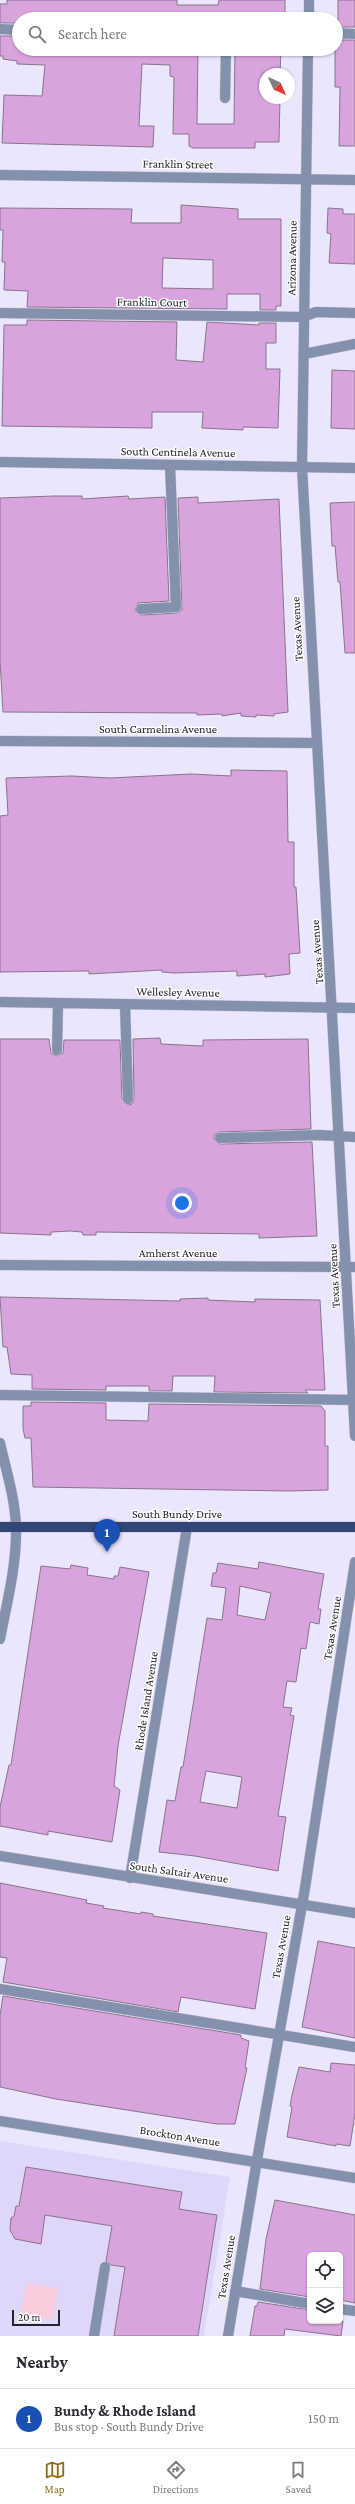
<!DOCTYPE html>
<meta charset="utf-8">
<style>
:root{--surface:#fff;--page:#f2f2f3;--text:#2b2b33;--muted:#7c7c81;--line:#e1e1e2;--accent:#926b13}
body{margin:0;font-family:"Crimson Pro",serif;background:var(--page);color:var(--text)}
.controls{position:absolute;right:12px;bottom:12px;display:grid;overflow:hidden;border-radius:6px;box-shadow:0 1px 3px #0004}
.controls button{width:36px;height:36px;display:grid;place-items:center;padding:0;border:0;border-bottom:1px solid var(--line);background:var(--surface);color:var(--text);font:20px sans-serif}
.compass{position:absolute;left:259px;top:68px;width:36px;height:36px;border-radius:50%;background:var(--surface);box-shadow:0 1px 3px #0004;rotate:135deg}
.scale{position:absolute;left:12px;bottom:10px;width:48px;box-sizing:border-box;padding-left:4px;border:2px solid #25232d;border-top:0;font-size:11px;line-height:14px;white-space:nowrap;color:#25232d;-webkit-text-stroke:3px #fff;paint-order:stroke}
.you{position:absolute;left:182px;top:1203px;width:14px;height:14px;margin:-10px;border:3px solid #fff;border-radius:50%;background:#1a73e8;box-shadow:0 0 0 6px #1a73e833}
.badge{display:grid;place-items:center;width:26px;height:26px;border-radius:50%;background:var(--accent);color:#fff;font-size:13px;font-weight:700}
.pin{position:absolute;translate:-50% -33px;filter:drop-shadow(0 1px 2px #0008)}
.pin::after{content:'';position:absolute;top:21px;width:14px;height:12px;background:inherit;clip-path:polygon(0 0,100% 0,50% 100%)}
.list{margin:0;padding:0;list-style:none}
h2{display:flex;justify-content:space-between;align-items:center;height:52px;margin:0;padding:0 16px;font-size:17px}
h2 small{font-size:13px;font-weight:400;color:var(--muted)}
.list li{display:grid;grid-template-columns:26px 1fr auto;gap:12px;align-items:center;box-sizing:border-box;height:60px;padding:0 16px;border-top:1px solid var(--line)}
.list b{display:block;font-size:15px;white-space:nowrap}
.list p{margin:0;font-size:13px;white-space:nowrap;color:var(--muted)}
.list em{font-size:13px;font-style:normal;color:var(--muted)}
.icon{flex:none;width:22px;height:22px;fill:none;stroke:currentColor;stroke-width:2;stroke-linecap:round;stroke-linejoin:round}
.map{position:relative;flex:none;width:355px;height:2336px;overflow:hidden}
.search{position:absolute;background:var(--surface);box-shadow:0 1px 3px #0004;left:12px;right:12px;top:12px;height:44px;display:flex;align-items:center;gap:10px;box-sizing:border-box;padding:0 14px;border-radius:22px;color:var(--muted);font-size:15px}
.sheet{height:112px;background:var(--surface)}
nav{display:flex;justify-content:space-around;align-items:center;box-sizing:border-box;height:56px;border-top:1px solid var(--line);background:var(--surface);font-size:11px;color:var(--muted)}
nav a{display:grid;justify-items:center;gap:2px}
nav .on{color:var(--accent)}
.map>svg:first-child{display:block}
</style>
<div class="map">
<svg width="355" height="2336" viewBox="0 0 355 2336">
<rect width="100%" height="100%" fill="#eae6fd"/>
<path fill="#ded7fa" d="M0,2141L230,2177L204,2336H0Z"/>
<path fill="#faccde" d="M26,2283L58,2288L53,2319L21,2314Z"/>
<path fill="#d9a3de" stroke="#88758a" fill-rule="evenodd" d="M7,0H177V5H218L219,0H285V15H283V19H19V23H0V4H7Z
M338,0H355V27H338Z
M0,36H19V49H198L197,124H234L235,49H281L280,74H265V98H280L279,142H255V148H193L189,146V134H173L174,77L170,76V65L142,64L139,126H154L153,147L2,143L4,95L42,96L45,65L17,64V61L3,59V56H0Z
M338,40H355V146H339L340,87H335V49Z
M181,205L238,209V219H281V306H276V310H260V294H227V309L27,307L28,291L4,290L5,262H2L3,230H0V208L132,209L131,223H181ZM163,258L213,260V289L162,288Z
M328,208L343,209V214H355V264L329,263L331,234L327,233Z
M27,320L177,322L176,360L203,362L207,322L259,325V323H276V343H266V369H280L278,428L243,427V430L202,428L203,412H152V428L2,426L4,325H27Z
M332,370L355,371V429L331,428Z
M54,496H82V499L128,496L129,499L165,497L169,601L138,603L135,610L141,615L176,613L182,610L178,498L198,497V503L279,499L288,712L274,714V716L256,715V717L241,716V713L222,716V714L197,715V713L3,712L0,660V498Z
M355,502V653H345L340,582H338L335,546H332L330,503Z
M231,770L287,771L288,842H294V887H296L300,953L289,954L290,974L265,977V974L237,976V971L174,973L162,972V970L89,974V971L0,972V816L8,815L6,778L72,776L110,778L191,774L231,776Z
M160,1038L161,1044L203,1046V1040L308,1039L311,1129L220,1132L214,1135V1139L220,1144L312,1142L317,1236L259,1238V1234L96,1232V1235H83L82,1232L70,1231L51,1232V1235L0,1233V1039H49L51,1053L57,1056L63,1053L64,1040H120L122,1099L128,1105L132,1104L134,1099L133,1039Z
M0,1297L180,1301V1299L208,1298V1300L255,1302V1299L320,1300L325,1390H305L308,1393L214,1392L215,1376H173L172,1391H149V1386H106V1390L32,1389V1375L11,1374L7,1347H3Z
M31,1402L106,1403V1420L148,1421L149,1404L321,1406L325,1411V1446H328V1490L289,1491L33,1487L31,1438H25L23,1429V1406H31Z
M259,1562L324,1574L318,1609H321L319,1624L310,1622L306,1649L301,1648L296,1682L287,1681L283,1707L292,1708L290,1715L294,1716L278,1816L286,1817L278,1871L195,1856L159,1852L167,1800L175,1801L181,1767H183L207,1618L222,1620L226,1588L211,1586L213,1573H216L218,1563L258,1569ZM240,1586L271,1593L265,1620L237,1615ZM206,1771L242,1777L237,1808L200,1802Z
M71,1565L88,1568L87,1575L114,1579V1576H118L120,1567L149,1572L118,1746L114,1786L120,1790L112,1842L48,1831V1835L0,1826V1807L9,1765H11L41,1566L70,1569Z
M0,1883L87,1900L86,1903L104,1906L103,1908L141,1914V1912L153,1914V1916L267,1933L255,2009L181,1997L178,2012L3,1982L7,1958L0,1957Z
M318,1941L355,1948V2038L302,2027Z
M3,1996L241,2035V2038L249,2041L245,2068H247L235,2124H217L56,2099L0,2087V2015Z
M331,2063L355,2065V2114L350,2146L336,2144V2146L287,2137L292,2107L290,2106L292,2095L299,2067L330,2072Z
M26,2167L182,2192L179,2209L217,2215L198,2336H114L125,2267L111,2265L106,2261L112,2226L45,2215L41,2244L15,2239L10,2230L11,2218L14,2216L16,2206H19Z
M275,2200L355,2215V2303L340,2300V2255H310V2297L260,2289L266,2239Z
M258,2302L310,2310V2321H343L341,2336L285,2329L284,2336H250L255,2306H257Z"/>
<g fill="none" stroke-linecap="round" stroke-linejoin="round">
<g stroke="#c7c3d8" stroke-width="11">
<path id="minor" d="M309,19V0
M0,29L19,30
M336,33L355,34
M308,49L302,467L355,1436
M225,98L226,49
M0,175L355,180
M0,313L303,317L316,312L355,313
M304,354L355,344
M0,462L355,468
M141,609L176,607L170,465
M0,741L316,743
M0,1002L355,1008
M125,1005L128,1099
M57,1050L58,1003
M220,1138L319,1135L355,1137
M0,1265L355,1267
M0,1395L355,1400
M0,1443C6,1470 15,1498 16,1527C17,1564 7,1602 0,1639
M0,1856L355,1913
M130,1878L187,1527
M0,1989L355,2047
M0,2121L355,2178
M235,2291L310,2304
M340,2309L355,2311
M94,2336L105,2267
M228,2336L257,2160L305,1888L355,1562"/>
</g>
<g stroke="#c7c3d8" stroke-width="11">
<path id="major" d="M0,1527H355"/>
</g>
<use href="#minor" stroke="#8391ad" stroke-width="10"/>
<use href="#major" stroke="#324777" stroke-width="10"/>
</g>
<g text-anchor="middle" stroke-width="3" stroke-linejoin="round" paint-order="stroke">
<g font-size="12" fill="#25232d" stroke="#fff">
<text transform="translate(178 164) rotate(1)" y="4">Franklin Street</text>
<text transform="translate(292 258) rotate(-89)" y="4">Arizona Avenue</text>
<text transform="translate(152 302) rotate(1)" y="4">Franklin Court</text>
<text transform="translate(178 452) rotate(1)" y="4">South Centinela Avenue</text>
<text transform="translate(297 629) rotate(-93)" y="4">Texas Avenue</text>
<text x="158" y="733">South Carmelina Avenue</text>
<text transform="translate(317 952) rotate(-94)" y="4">Texas Avenue</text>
<text transform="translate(178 992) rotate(1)" y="4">Wellesley Avenue</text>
<text x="178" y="1257">Amherst Avenue</text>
<text transform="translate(334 1276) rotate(-93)" y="4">Texas Avenue</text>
<text x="177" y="1518">South Bundy Drive</text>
<text transform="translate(332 1628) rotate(-81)" y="4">Texas Avenue</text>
<text transform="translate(146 1701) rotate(-81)" y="4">Rhode Island Avenue</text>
<text transform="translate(179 1872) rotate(8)" y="4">South Saltair Avenue</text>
<text transform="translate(281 1947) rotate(-80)" y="4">Texas Avenue</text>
<text transform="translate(180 2136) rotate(9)" y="4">Brockton Avenue</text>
<text transform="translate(226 2267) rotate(-81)" y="4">Texas Avenue</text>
</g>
</g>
</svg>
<div class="controls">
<button><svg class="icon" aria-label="locate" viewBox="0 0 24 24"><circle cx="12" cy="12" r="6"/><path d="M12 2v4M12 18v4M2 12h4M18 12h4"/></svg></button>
<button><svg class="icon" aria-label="layers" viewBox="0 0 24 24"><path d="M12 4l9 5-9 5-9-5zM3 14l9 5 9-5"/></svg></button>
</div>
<svg class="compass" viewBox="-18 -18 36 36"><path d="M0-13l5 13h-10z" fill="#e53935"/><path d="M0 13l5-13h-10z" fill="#7c7c81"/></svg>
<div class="scale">20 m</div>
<div class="you"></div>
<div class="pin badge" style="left:107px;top:1552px;background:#1a4fb4">1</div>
<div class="search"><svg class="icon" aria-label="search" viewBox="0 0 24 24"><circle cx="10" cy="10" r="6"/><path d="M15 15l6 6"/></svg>Search here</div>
</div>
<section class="sheet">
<h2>Nearby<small></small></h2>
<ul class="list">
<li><span class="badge" style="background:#1a4fb4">1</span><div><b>Bundy &amp; Rhode Island</b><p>Bus stop · South Bundy Drive</p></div><em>150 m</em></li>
</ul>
</section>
<nav>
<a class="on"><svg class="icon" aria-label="map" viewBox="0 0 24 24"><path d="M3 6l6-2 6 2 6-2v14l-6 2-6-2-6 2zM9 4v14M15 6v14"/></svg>Map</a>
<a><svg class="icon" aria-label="directions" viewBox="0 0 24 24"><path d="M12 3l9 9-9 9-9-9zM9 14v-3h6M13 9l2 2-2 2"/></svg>Directions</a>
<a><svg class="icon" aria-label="saved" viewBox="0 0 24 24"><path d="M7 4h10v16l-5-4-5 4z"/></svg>Saved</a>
</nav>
